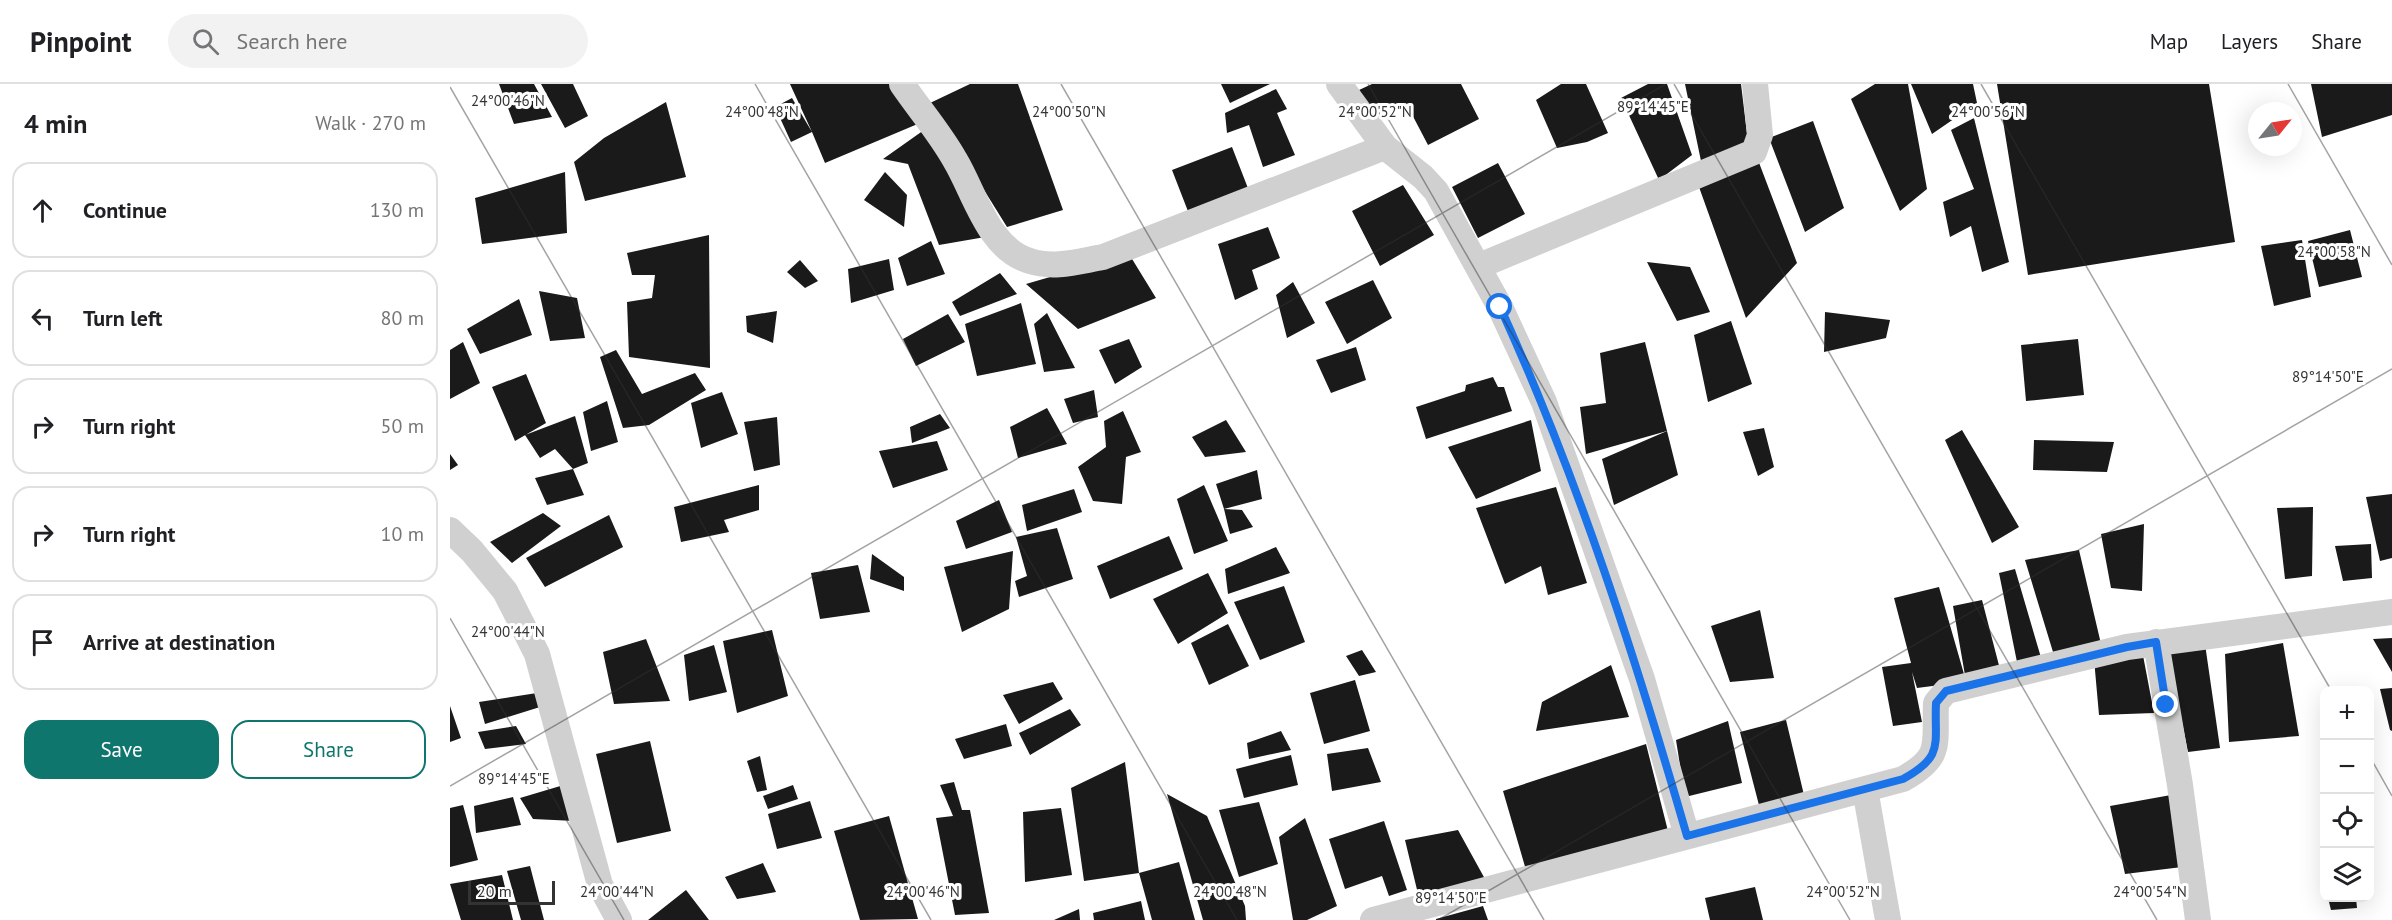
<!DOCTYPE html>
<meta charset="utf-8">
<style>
:root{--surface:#fff;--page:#f2f2f2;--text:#202124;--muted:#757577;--line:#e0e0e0;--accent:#0f766e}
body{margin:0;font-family:"PT Sans",sans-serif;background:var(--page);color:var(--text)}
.controls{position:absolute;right:18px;bottom:18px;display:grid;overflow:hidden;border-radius:12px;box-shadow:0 6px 24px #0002}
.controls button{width:54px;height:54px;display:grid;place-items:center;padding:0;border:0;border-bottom:2px solid var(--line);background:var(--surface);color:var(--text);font:30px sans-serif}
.compass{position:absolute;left:1798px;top:18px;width:54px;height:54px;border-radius:50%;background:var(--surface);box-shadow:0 6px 24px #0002;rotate:60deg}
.scale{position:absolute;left:18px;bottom:15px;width:87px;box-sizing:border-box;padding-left:6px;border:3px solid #333;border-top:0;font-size:16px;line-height:21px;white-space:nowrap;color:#333;-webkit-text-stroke:4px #fff;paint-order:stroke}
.stop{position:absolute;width:18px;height:18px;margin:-14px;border:4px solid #1a73e8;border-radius:50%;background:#fff}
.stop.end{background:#1a73e8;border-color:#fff;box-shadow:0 2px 6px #0008}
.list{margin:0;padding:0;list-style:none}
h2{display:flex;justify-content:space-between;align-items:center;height:78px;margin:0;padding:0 24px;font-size:26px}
h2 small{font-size:20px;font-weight:400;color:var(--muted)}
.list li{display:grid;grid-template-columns:39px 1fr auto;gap:18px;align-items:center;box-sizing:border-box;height:96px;margin:0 12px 12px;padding:0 12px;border:2px solid var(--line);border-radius:18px}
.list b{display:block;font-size:22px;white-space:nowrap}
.list em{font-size:20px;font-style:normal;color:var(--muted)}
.actions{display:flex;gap:12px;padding:18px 24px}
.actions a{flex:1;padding:14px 0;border:2px solid var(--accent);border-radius:18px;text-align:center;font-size:21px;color:var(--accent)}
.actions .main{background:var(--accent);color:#fff}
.icon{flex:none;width:33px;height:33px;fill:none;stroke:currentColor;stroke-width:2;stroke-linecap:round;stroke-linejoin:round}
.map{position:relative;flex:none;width:1942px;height:836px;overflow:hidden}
header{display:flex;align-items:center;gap:36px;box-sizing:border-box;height:84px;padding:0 30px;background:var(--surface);border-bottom:2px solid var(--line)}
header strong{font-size:28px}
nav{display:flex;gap:33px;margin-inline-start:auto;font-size:21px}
.search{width:420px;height:54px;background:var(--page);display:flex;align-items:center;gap:15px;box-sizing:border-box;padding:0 21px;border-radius:33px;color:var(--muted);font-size:22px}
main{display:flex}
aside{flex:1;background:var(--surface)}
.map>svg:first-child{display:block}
</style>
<header>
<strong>Pinpoint</strong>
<div class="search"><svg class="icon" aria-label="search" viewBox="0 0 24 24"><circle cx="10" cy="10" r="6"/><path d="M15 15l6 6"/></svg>Search here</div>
<nav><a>Map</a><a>Layers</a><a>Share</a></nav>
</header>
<main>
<aside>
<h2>4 min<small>Walk · 270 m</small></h2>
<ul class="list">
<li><svg class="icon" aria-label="ahead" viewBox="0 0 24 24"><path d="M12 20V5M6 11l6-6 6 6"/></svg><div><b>Continue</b></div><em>130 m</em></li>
<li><svg class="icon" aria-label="left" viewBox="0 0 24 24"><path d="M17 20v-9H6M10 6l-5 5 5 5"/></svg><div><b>Turn left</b></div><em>80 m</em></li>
<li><svg class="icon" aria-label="right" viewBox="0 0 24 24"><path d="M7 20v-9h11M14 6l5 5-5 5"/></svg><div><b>Turn right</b></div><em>50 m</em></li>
<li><svg class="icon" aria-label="right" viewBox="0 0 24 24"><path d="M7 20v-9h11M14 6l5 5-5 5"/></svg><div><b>Turn right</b></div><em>10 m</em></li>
<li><svg class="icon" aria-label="arrive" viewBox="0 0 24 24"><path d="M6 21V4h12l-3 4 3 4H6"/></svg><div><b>Arrive at destination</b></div></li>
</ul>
<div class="actions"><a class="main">Save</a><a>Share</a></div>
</aside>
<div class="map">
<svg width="1942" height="836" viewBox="0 0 1942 836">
<rect width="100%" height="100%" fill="#fff"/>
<path fill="#1a1a1a" d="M49,0H84L102,33L64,40Z
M91,0H123L138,32L115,44Z
M340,0H443L470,39L375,79L362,48L341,58L325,23L342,14L362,48Z
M520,0H568L613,126L557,143L480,19Z
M771,0H820L780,19Z
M922,0H1011L1029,35L978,61L956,19L924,36L909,6Z
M1111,0H1136L1158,49L1137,58L1107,64L1086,16Z
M1198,0H1217L1242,71L1209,96L1171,14Z
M1235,0H1291L1298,58L1251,77Z
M1425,0H1458L1477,105L1450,127L1401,15Z
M1461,0H1523L1527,19L1482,50Z
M1547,0H1759L1785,158L1578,191Z
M1861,0H1942V31L1872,53Z
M826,5L837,25L827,29L845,71L813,83L799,41L777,49L775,29Z
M216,18L236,93L135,117L124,78L154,54Z
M1524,34L1559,178L1532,188L1521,142L1500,153L1493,118L1524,105L1501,46Z
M1363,37L1394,124L1355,148L1319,54Z
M474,46L541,152L489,161L458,80L433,75Z
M782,63L801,112L741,135L722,86Z
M1308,76L1347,179L1296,234L1249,103Z
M1048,79L1075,130L1028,154L1002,103Z
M115,88L117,149L32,160L25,114Z
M435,88L457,111L454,143L414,116Z
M953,101L984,151L930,182L902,127Z
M818,143L830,174L802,186L808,205L785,216L768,160Z
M1900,146L1912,193L1869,203L1858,157Z
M259,151L260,284L179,273L177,218L202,214L205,191H182L177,169Z
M1852,156L1861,213L1824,222L1811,162Z
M481,157L495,190L457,202L448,174Z
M679,170L706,214L628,245L576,200Z
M439,175L444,206L401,219L398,185Z
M350,176L368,197L355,204L337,188Z
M1197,178L1240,183L1260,228L1227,237Z
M550,189L567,210L510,232L502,218Z
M923,196L942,234L897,260L875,218Z
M843,198L865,239L837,254L826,211Z
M89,207L127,214L135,254L100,257Z
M69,215L82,251L30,270L17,245Z
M571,219L586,280L527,292L515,240Z
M327,227L323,259L297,248L296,232Z
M1375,228L1440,236L1436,254L1374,268Z
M597,229L625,284L594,288L584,240Z
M498,230L515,258L466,282L453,255Z
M1281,237L1302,300L1258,318L1244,251Z
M679,255L692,283L665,300L649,266Z
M1628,255L1634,311L1576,317L1571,261Z
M13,258L30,299L0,315V266Z
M1195,258L1217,347L1136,370L1130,323L1156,319L1150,269Z
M906,263L916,296L881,309L866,276Z
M166,266L192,310L245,289L256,306L199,341L173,344L150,273Z
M76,290L96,339L65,357L42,303Z
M1043,293L1048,303H1054L1062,327L976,355L966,323L1015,307L1016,301Z
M644,306L648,333L623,339L614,315Z
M272,308L288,350L251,364L241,319Z
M157,317L168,358L141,367L133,328Z
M597,324L617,360L568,374L560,343Z
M673,327L691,368L676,373L672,420L643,417L628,383L656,363L654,337Z
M490,330L500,344L462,359L460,343Z
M125,332L138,379L123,385L134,411L97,421L85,394L123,385L105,365L90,374L75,351Z
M327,333L330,381L304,387L294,338Z
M776,336L796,368L755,373L742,353Z
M1081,336L1091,387L1026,415L998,363Z
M1314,344L1324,383L1308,392L1293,348Z
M1512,346L1569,443L1542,459L1495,356Z
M1217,347L1228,391L1164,421L1152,375Z
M1584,356L1664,358L1657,388L1583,386Z
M487,357L498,386L443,404L429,367Z
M0,370L8,381L0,386Z
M807,386L812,415L774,425L766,400Z
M309,401V426L274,436L279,448L231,458L224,423Z
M754,401L778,457L744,470L727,415Z
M1106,403L1137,499L1098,511L1091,482L1055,500L1026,424Z
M624,405L632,428L577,447L572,421Z
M1942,410V474L1930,477L1916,413Z
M549,416L562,448L516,465L506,437Z
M1863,423L1862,492L1835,495L1827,424Z
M774,425L792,426L803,443L780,450Z
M93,429L111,442L62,479L40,458Z
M159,431L173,463L95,503L76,474Z
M1694,440L1692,507L1661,504L1651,450Z
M607,444L623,495L569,513L565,497L577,492L566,453Z
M719,452L733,485L660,515L647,482Z
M1921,460L1922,494L1893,497L1885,462Z
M826,463L840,489L778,510L775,485Z
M1629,466L1651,560L1603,568L1575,476Z
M563,467L559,525L512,548L494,483Z
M422,470L454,493V507L420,495Z
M408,481L420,528L370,535L361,489Z
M1565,485L1592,577L1567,578L1549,489Z
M758,489L778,529L728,560L703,515Z
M834,502L855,558L810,576L784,518Z
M1489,503L1516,597L1503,522L1532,516L1552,593L1467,604L1462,588L1472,638L1443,642L1432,583L1461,579L1444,514Z
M1310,526L1324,594L1280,598L1261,542Z
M778,540L799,582L759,601L741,559Z
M322,546L338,612L287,629L273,557Z
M1942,554V588L1923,555Z
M196,555L220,617L164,620L153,568Z
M1833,559L1849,652L1779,658L1775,570Z
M1755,560L1770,664L1738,668L1717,563Z
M264,561L277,608L239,617L234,571Z
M1691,561L1704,629L1649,631L1644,575Z
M912,566L926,588L909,592L896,572Z
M1161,581L1179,633L1086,647L1092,618Z
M905,596L920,647L874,660L860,609Z
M603,598L613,615L569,640L553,611Z
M1942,604V647L1940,646L1930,605Z
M87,609L90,623L35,640L29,618Z
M0,622L11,654L0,658Z
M620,625L631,641L580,671L569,649Z
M1336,636L1354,711L1310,725L1290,648Z
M1278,637L1292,699L1235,713L1226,656Z
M556,640L562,662L514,675L505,655Z
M66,642L76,660L35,665L28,648Z
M831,647L841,666L799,675L797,659Z
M200,657L221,747L167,759L146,670Z
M1196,660L1218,747L1076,786L1053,707Z
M918,664L931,698L882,707L877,670Z
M841,671L848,701L794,714L786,685Z
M310,672L317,706L307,708L297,677Z
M675,678L689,789L634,797L621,704Z
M504,698L512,726H520L539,829L505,831L486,734L503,732L490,701Z
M117,700L125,737L83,735L70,714Z
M343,701L348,715L318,725L313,712Z
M717,710L757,732L795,822L796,836H753Z
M1721,711L1732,783L1675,790L1660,722Z
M63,713L71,741L26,749L24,722Z
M360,717L372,754L327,765L318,730Z
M809,718L828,780L789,793L769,726Z
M13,721L28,776L0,783V724Z
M611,724L622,791L575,798L573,728Z
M439,732L468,835L410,836L384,747Z
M855,734L887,822L857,836H843L829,753Z
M934,737L957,806L939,812L932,792L895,805L879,755Z
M1008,746L1035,795L969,814L955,756Z
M729,778L745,836H702L689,789Z
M313,779L326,808L287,815L275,793Z
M80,782L94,836H71L57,787Z
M52,791L63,836H11L0,800Z
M1305,803L1313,836H1260L1255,814Z
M236,806L259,836H198Z
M1878,814H1906L1907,824L1881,826Z
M691,817L695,836H644L643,829Z
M1033,822L1038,836H986V835Z
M629,825L630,836H604Z"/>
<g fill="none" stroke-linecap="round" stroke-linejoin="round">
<path stroke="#d0d0d0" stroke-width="26" d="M452,0C469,25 490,49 505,76C525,109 538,165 580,177C604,185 629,177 653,173L935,63
M889,0L935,63L973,93L986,107L1050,223L1094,318L1192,595L1237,752
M1029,182L1304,68L1310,51L1305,0
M0,446L22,467L55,507L87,570L150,801L169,836
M1706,558L1730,701L1748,836
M1415,705L1438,836
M923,836L1453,695C1494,672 1484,660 1486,619L1496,607L1677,563L1942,528"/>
</g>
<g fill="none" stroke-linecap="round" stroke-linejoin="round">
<path stroke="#1a73e8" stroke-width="8" d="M1050,223C1128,394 1185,572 1237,752L1453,695C1495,672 1484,660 1486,619L1496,607L1677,563L1706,558L1716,621"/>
</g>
<path fill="none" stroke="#333" stroke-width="1.5" stroke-opacity="0.45" d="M305,0L787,836M611,0L1094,836M918,0L1400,836M1224,0L1707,836M1531,0L1881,606M1838,0L1942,181M0,3L481,836M0,534L174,836M1920,673L1942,712M0,702L1216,0M988,836L1942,285"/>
<g font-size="15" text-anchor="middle" fill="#333" stroke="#fff" stroke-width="6" stroke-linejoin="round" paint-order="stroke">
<text x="58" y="22">24°00'46"N</text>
<text x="1203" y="28">89°14'45"E</text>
<text x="312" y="33">24°00'48"N</text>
<text x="619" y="33">24°00'50"N</text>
<text x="925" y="33">24°00'52"N</text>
<text x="1538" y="33">24°00'56"N</text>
<text x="1884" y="173">24°00'58"N</text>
<text x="1878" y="298">89°14'50"E</text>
<text x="58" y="553">24°00'44"N</text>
<text x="64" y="700">89°14'45"E</text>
<text x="167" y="813">24°00'44"N</text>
<text x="473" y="813">24°00'46"N</text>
<text x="780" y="813">24°00'48"N</text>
<text x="1393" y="813">24°00'52"N</text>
<text x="1700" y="813">24°00'54"N</text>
<text x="1001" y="819">89°14'50"E</text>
</g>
</svg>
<div class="controls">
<button>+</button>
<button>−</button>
<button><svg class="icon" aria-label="locate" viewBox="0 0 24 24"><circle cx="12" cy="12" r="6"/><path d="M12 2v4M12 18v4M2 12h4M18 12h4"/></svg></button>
<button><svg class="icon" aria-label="layers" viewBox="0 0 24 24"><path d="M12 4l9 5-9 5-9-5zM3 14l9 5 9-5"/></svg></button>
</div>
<svg class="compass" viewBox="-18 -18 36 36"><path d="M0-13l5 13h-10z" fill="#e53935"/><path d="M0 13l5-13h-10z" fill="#757577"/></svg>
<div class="scale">20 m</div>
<div class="stop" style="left:1050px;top:223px"></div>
<div class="stop end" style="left:1716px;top:621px"></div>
</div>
</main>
